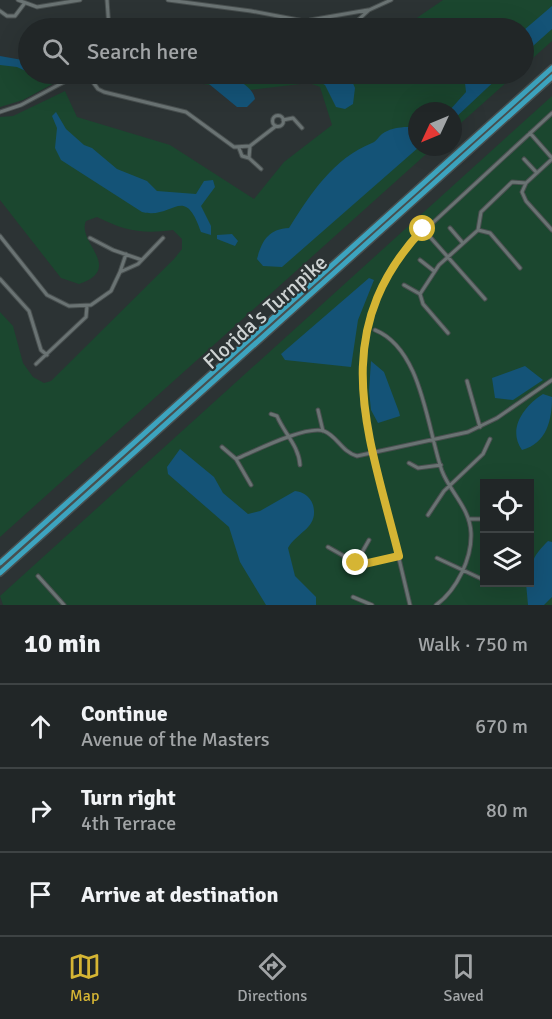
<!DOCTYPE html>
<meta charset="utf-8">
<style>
:root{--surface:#212627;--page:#2d3233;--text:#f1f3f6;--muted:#a2a5a7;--line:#3e4344;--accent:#d5b534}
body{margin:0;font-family:Signika,sans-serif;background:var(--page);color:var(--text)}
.controls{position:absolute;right:18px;bottom:18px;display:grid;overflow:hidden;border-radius:0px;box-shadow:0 6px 24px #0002}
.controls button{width:54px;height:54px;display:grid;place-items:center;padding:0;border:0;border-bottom:2px solid var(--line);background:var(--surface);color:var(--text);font:30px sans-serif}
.compass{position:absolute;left:408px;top:102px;width:54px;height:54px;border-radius:50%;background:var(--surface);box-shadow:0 6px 24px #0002;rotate:226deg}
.stop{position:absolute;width:18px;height:18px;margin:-14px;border:4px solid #d5b534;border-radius:50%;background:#fff}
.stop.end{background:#d5b534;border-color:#fff;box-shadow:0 2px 6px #0008}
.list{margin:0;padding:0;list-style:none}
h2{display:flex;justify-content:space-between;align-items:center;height:78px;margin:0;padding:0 24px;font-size:26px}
h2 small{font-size:20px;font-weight:400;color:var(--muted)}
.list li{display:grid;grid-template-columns:39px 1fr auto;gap:18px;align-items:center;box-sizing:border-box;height:84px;padding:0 24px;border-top:2px solid var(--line)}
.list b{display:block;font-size:22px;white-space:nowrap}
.list p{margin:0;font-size:20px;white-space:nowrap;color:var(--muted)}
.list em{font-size:20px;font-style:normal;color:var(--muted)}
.icon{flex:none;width:33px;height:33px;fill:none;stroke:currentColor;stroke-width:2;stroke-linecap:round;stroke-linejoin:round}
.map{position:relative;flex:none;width:552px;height:605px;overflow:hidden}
.search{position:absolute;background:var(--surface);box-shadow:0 6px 24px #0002;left:18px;right:18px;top:18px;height:66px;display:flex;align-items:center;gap:15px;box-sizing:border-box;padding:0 21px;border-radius:33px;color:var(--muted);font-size:22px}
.sheet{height:330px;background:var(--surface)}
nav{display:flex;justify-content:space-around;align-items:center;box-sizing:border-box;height:84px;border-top:2px solid var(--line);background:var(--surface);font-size:16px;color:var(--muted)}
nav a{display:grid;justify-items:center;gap:3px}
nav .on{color:var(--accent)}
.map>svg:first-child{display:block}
</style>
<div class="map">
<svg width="552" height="605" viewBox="0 0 552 605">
<rect width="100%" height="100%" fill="#2c3334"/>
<path fill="#1b472f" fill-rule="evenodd" d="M443,0H552V41L524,66V28H402Z
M0,60L28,64V74H71L23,100L0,107Z
M152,74H516L453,130V111H417V147H434L0,537V312L13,326L23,363L33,377L44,383L51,381L174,259L182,249V239L173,230C142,234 125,231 97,217L86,221C76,242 125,268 79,284L61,278L0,200V117L13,116L65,91L77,117L170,145L254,199L284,162L332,125L320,87L309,83L240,91Z
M552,96V605H3L0,596ZM484,484H530V582H484Z"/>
<path fill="#145377" d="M552,6V29L524,54V30Z
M0,56L28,61V72L17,67L0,65Z
M305,74H349L355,88L353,104L345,109L336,107L325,85Z
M464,74H502L453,120V111H449L466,92Z
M210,76C216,78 218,76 224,76C236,77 254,88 255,99L247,107H237L209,84L206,79Z
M56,112L66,129L84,145L92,148L117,169L147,181L157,191L196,194L204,181L213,180L215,187L201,206L211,226V235L201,232C184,182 173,220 142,212L61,160L55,148L57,128L52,116Z
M404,127H417L419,147L282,267L263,266L257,259C262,240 269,229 289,228C311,193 333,159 372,143C377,141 378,137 382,134C389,129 396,128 404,127Z
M232,234L238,241L235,246L217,239V235Z
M369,278L374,280L358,320L351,367L285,360L281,354Z
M371,361L384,372L399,412L400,416L378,423L371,410L369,391Z
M525,366L543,380L513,400L495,398L492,378Z
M543,394L552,397C552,420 547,443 522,450C507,429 524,406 543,394Z
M180,449L214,477L223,493L248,514L260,511L295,491C303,492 310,496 313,505C319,528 298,531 288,548L295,576L316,597V605H266L240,562L229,527L168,474L167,467Z
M548,541L552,542V597L544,605H528L526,583L530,582C530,562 534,555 548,541Z"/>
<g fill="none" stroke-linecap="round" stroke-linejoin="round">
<g stroke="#484f4f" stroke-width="5">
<path id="street" d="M18,0L37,7L80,0
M107,0L109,28
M168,0L251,11L336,27L357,21L369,10L391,0
M0,11L7,16H15L24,4
M310,20L368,10
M87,74L98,89L104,92L186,112L234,147L250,146L276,126
M0,112L21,105L79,74
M272.5 121a5.5 5.5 0 1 1 11 0a5.5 5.5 0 1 1-11 0Z
M283,120L293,118L302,128
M530,133L552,158
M239,148L242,156L249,158L250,146
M249,158L261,169
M524,159L537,173
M552,159L526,183L522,192L526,201L552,230
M450,228L462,242
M423,229L485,299
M478,230L481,212L512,182L526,183
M0,236L47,295L69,306L91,305L111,291L120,272L138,264L163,238
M90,238L113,250L142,260
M420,260L434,271
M120,272L126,254
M0,279L29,311L41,350L47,355
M404,285L420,294
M420,294L439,265L478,230L490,233L520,268
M420,294L423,304L448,333
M375,330C422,349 427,428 442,471C450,492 470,508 471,533C472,558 457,590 436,605
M36,364L86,317L87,306
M467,381L480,427
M318,410L323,431
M271,414L277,416C284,433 299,446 300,465
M222,447L236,459L251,485
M236,459C255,451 306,425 324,431C337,436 342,452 357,456L468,432L497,418L552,380
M409,463L418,468L441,465
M516,484L517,482
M428,515L444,491L483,454L490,439
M469,519H484
M328,547L358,564L399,557
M437,558L484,580
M356,563L369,540
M38,576L64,605
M353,597L372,605
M410,605L363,407L362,363L371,314L387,276L413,241L552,113"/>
</g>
<g stroke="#484f4f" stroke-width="8">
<path id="highway" d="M0,563L552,68
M0,573L552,77"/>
</g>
<use href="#street" stroke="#6a7373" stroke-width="3"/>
<use href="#highway" stroke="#3da4bf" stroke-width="5"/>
</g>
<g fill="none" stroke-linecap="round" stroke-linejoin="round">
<path stroke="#d5b534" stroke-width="8" d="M356,563L364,564L399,556C369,435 325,333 423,229"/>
</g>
<g text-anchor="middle" stroke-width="4.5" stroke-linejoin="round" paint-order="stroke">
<g font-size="21" fill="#ced3d3" stroke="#2c3334">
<text transform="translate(265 312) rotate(-42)" y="7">Florida's Turnpike</text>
</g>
</g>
</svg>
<div class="controls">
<button><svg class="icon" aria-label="locate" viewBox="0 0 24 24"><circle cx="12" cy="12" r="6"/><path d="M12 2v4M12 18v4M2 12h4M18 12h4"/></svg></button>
<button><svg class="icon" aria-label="layers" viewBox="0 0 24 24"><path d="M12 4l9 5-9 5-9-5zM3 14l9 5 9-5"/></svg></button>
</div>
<svg class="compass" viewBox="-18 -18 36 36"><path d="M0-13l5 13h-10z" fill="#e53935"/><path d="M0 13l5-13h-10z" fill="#a2a5a7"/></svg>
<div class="stop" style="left:423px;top:229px"></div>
<div class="stop end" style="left:356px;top:563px"></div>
<div class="search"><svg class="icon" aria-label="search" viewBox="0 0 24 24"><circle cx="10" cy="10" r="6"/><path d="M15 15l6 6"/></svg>Search here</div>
</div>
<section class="sheet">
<h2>10 min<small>Walk · 750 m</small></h2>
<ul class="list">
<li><svg class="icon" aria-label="ahead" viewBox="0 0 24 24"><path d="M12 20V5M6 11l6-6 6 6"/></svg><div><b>Continue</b><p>Avenue of the Masters</p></div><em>670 m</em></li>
<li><svg class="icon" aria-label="right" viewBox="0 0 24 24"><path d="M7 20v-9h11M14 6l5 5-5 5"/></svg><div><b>Turn right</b><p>4th Terrace</p></div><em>80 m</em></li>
<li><svg class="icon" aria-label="arrive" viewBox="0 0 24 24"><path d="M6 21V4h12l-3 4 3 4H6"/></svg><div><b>Arrive at destination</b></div></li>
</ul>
</section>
<nav>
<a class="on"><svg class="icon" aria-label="map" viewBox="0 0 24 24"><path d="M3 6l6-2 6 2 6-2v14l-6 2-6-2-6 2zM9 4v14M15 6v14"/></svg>Map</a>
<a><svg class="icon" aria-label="directions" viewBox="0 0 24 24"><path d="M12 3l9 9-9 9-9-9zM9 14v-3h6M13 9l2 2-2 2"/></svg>Directions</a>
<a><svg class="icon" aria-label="saved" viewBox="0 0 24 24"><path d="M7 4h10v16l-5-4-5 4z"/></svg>Saved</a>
</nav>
